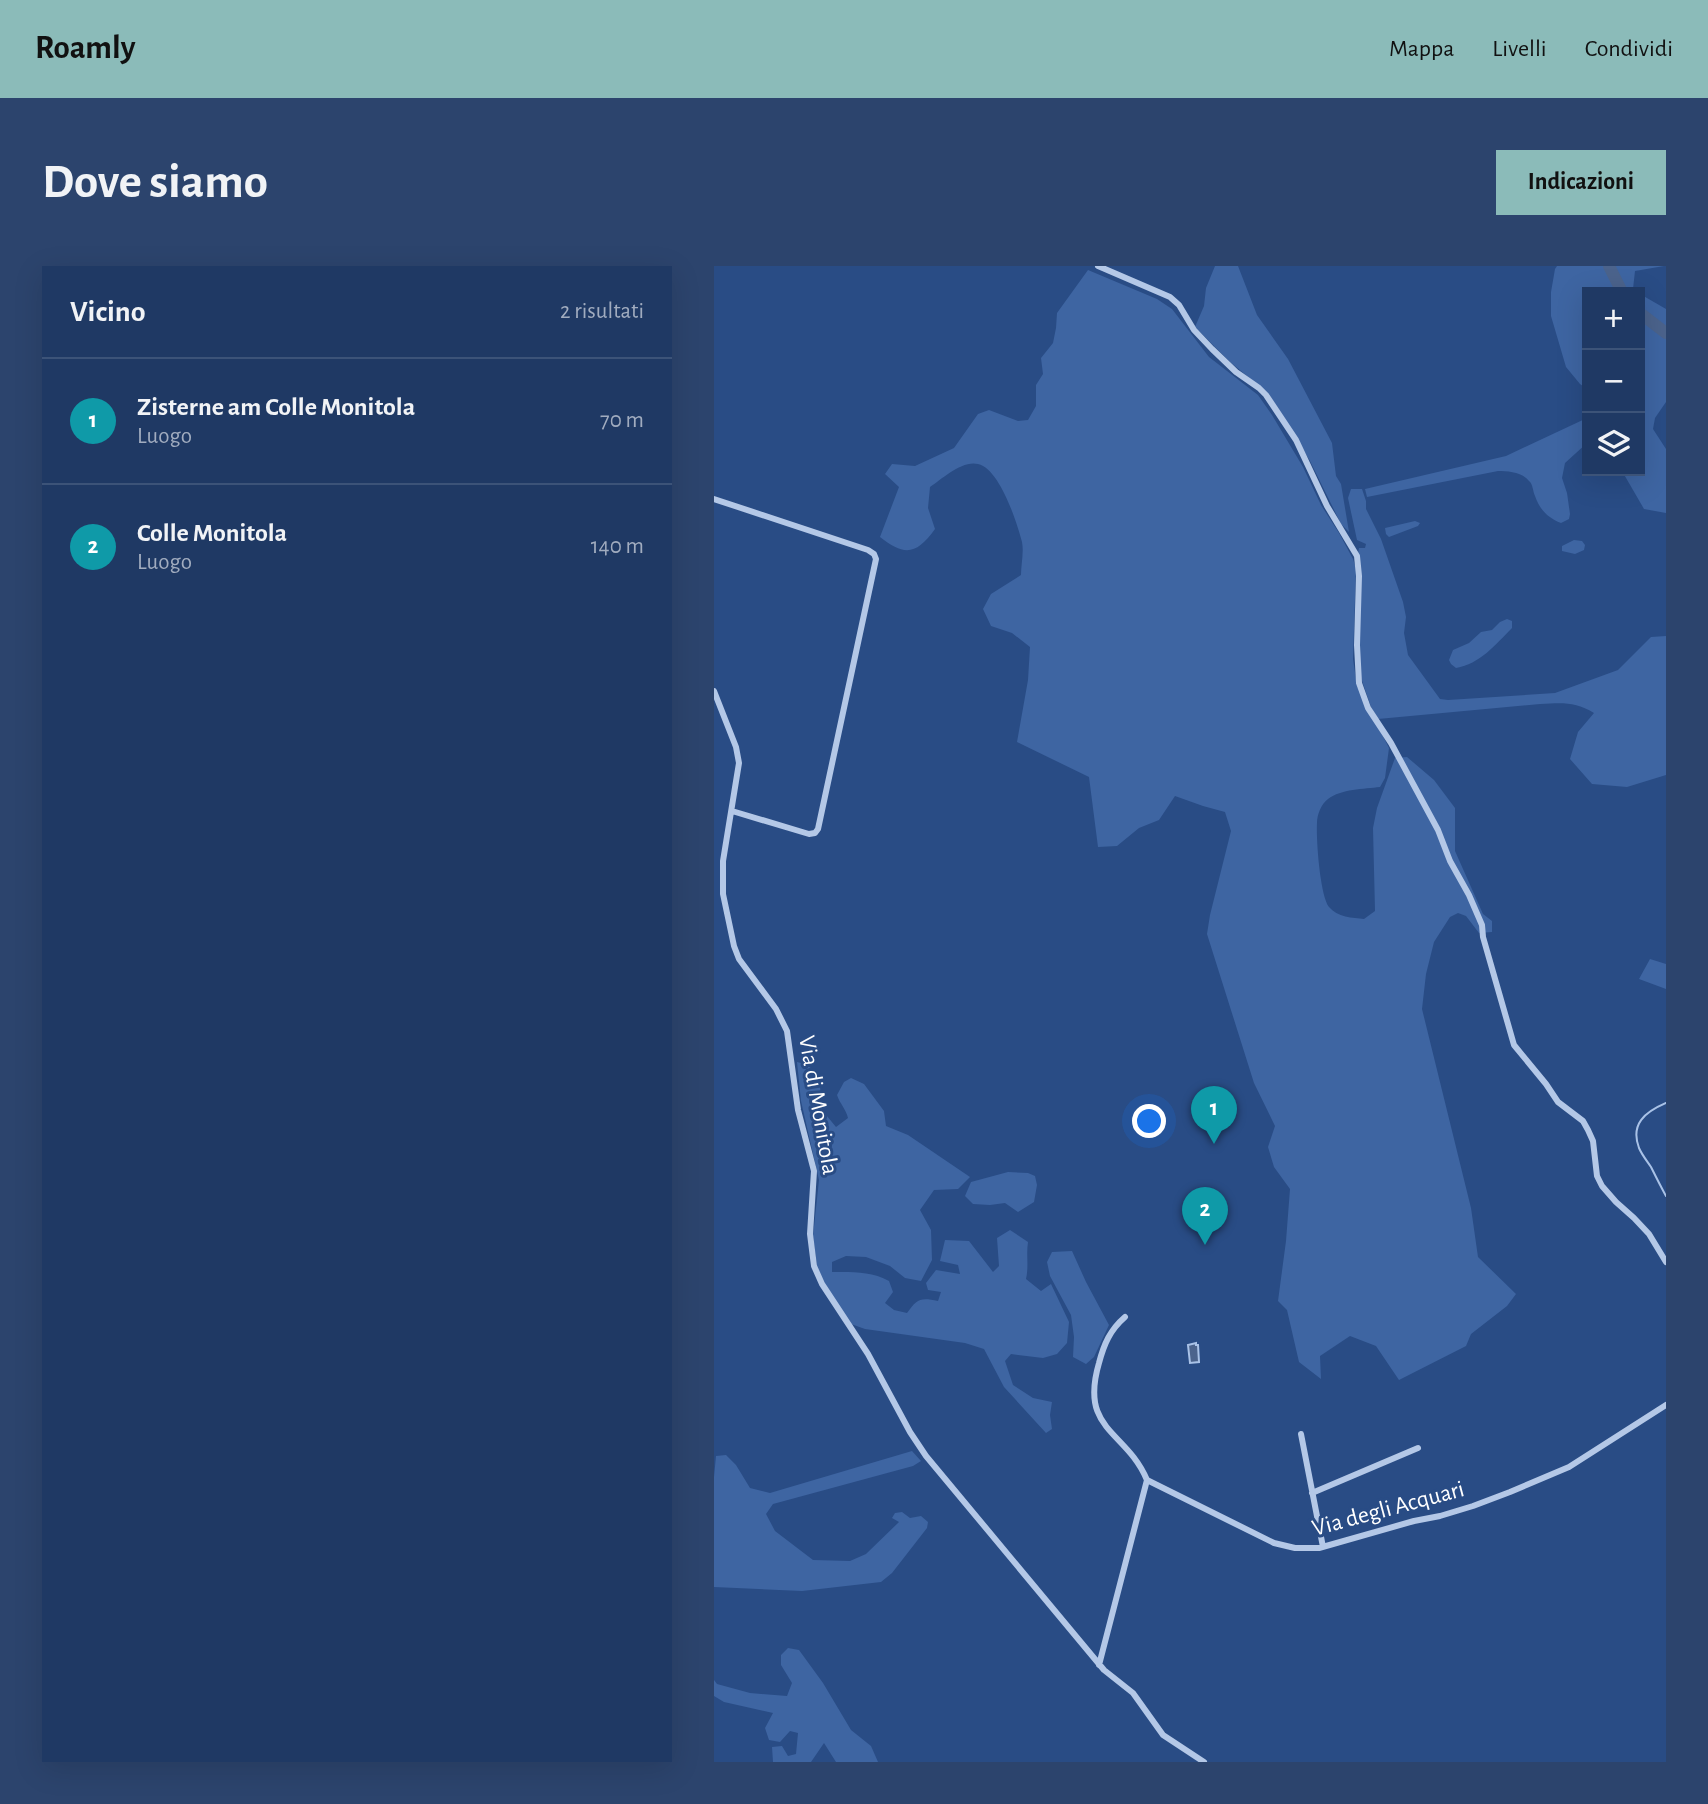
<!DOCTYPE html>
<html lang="it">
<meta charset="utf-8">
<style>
:root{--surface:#1f3964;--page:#2c446d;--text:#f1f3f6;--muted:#a1acbf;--line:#3c5378;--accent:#8bbbb9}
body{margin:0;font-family:"Alegreya Sans",sans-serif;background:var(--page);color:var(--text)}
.controls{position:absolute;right:21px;top:21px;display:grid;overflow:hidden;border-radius:0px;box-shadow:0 7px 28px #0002}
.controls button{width:63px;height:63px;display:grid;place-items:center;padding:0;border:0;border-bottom:2px solid var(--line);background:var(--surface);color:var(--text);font:35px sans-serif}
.you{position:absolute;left:436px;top:856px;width:24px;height:24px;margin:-18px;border:5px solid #fff;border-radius:50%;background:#1a73e8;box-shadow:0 0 0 10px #1a73e833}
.badge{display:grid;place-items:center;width:46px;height:46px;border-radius:50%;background:var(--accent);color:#fff;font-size:23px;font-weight:700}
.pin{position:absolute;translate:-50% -58px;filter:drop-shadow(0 2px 4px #0008)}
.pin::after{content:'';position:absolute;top:37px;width:24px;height:21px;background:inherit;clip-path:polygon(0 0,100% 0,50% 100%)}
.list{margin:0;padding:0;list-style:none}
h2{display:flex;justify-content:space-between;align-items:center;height:91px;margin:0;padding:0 28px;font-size:30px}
h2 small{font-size:23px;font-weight:400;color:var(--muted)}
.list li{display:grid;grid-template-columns:46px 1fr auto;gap:21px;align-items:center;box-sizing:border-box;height:126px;padding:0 28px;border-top:2px solid var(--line)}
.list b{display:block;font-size:26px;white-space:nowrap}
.list p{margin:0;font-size:23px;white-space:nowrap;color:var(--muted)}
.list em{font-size:23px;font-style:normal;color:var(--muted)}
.icon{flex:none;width:38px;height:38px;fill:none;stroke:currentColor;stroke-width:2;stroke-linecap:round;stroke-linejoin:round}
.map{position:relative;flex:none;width:952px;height:1496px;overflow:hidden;border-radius:0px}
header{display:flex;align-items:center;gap:42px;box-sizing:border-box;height:98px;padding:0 35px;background:var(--accent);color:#111}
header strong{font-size:33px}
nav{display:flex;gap:38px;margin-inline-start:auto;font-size:24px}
.intro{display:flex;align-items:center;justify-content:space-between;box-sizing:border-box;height:168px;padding:0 42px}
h1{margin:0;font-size:49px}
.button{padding:18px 32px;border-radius:0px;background:var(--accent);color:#111;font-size:24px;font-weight:700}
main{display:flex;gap:42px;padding:0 42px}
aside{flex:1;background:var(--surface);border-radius:0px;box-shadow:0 7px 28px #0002}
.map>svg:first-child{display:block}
</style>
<header>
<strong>Roamly</strong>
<nav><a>Mappa</a><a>Livelli</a><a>Condividi</a></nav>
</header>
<div class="intro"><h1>Dove siamo</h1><a class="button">Indicazioni</a></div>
<main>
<aside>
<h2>Vicino<small>2 risultati</small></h2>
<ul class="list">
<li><span class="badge" style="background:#0f9aa8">1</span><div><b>Zisterne am Colle Monitola</b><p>Luogo</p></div><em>70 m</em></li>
<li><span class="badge" style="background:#0f9aa8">2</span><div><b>Colle Monitola</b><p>Luogo</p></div><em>140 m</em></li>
</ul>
</aside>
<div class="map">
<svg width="952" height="1496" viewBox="0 0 952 1496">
<rect width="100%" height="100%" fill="#294c85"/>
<path fill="#3e65a2" d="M501,0H524L543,49L574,93L618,177L622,210L627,218L635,266L627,258L596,195L555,128L516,96L481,61L490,40L492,22Z
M843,0H950L921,5L919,23L923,26H873V123L866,118L852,101L837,50V26L841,3Z
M374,4L443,33L458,43L495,91L544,129L558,149L589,201L607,239L625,267L639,293L642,303L639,393L643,420L675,482L671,512L666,521C650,523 627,523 614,533C607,538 603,549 603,557C602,574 606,629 615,641C623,651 639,652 650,653L661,645L659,562L663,542L681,492L693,491L720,514L741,542V585L769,648L778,655V666L765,667L752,650L744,647L736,651L720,676L712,708L708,743L757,942L764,991L802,1028L793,1040L757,1068L752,1080L685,1114L662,1080L636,1070L606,1090L607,1113L585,1096L573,1044L564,1035L572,975L576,923L560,901L554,881L561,860L540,817L493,668L496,649L517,565L511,546L489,540L461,530L445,554L425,562L403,580L384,581L375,511L303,476L314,414L316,381L298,367L277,360L269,343L277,328L307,309C307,299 310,286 308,276C303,257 286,203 264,198C248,194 228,213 216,221L214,242L221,263C203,288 191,291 166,271L185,221L171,208L178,198L201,200L240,182L264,148L275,144L304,155L314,154L322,140V119L329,108L327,92L339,77L342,62L343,47Z
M926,28L952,43V136L941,152L939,163L952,183V247L930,243L908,205H926Z
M873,152V177L851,197L848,212L853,227L856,248L855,253L847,257C834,252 826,244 821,230C819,226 819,218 815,215C808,206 794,205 784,205L653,231L651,223L792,190Z
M637,223H648L652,235V243L667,273L689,336L692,351L690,367L694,389L726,433L734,434L841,427L904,404L937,371L952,370V509L913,521L878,518L856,493L864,466L880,447C861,435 847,437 826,438L664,453L657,441L646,409L644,287L645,282H651L652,278L643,274L634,232Z
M701,255L706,257L704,260L675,271L672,268L671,262Z
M860,274L868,275L871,279L870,284L861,288L848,285V280Z
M793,353L798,355V362C781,379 766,398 742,402L737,398L735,394L739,384L755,377L767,366L778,364L786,356Z
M936,693L952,698V723L925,713Z
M83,796L91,798L105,808L108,844L122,861L134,852C132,843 126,838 123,829L130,816L137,812L150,818L170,845L172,860L194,869L256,911L244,923L220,924L206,944L217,964L218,994L207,1015L191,1012L176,1000L152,991L132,990L118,996V1006C138,1006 157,1005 175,1015L179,1026L171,1037L180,1044L193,1047C203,1033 206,1031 224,1035L227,1026L214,1024L212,1017L222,1004L246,1008L244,999L226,995L231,974L255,975L279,1006L285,1000L283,972L296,964L314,976C312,989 315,1000 312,1013L327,1025L337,1018L355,1056L353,1077L343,1088L329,1092L297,1088L291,1095L299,1119L319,1132L338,1136L336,1149L338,1163L332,1167L290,1121L270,1083L251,1077L151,1063L137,1058L110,1017L103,1000L99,970L105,914L87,835Z
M294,906L314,907L321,910L323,919L320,936L304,946L291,937L276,939L259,938L251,930L257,916Z
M358,985L372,1016L395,1059L380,1091L372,1098L359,1091L360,1071L357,1049L336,1010L333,996L338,986Z
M198,1185L207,1195L199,1200L59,1238L52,1248L61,1265L99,1294L136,1295L152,1288L185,1256L178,1252L181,1247L188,1246L196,1252L207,1250L214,1256L213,1262L178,1307L167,1316L88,1325L0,1321V1211L2,1190L12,1189L22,1199L36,1222L56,1227Z
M74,1382L85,1384L109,1417L137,1464L157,1480L164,1496H122L110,1477L97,1496H59L58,1481L68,1480L74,1490L82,1488L84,1467L76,1465L66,1476L55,1474L51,1462L59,1447L10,1436L0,1430V1414L3,1418L36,1427L73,1430L78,1417L67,1399V1389Z"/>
<path fill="#4b638c" stroke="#a9c2e7" stroke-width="2" d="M482,1077V1079H484L485,1096L476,1097L474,1079Z"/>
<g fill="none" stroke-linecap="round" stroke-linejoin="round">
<path stroke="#a9c2e7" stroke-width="2" d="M952,837C931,846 916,858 925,882C928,889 933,895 937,901C942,911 947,921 952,930"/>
<path stroke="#4b638c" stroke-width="12" d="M895,0L908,26
M926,47L952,67"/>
<path stroke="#b4c8e7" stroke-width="6" d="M384,0L456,31L465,39L480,64L498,83L522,106L545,122L552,129L582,174L613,240L643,290L645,310L643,379L645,417L654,442L677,477L724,564L736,595L755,629L768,659L769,671L800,779L832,818L844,836L869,855L874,864L879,875L883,910L888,920L902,936L920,952L935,968L952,996
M0,233L154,284L160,288L162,293L104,563L101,567L95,568L18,545
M0,425L22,481L25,497L9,595V628L20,680L25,693L62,743L73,765L84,844L100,905L96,968L100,1000L108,1018L154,1088L196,1166L212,1190L390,1404L419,1427L449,1469L490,1496
M587,1168L609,1281
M433,1214L560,1277L581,1282H605L700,1255L726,1250L759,1240L796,1226L855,1201L952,1139
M598,1227L704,1182
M385,1399L433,1214C412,1164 365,1165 385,1097C390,1078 396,1064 411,1051"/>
</g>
<g text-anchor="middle" stroke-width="6" stroke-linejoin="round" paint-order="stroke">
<g font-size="24" fill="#fff" stroke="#294c85">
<text transform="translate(105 839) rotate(80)" y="8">Via di Monitola</text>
<text transform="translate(674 1242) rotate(-15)" y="8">Via degli Acquari</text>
</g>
</g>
</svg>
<div class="controls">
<button>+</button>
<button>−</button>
<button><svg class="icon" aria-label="layers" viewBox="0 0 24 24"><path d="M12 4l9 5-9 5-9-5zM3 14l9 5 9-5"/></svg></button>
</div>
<div class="you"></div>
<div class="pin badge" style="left:500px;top:878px;background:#0f9aa8">1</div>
<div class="pin badge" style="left:491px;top:979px;background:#0f9aa8">2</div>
</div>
</main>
